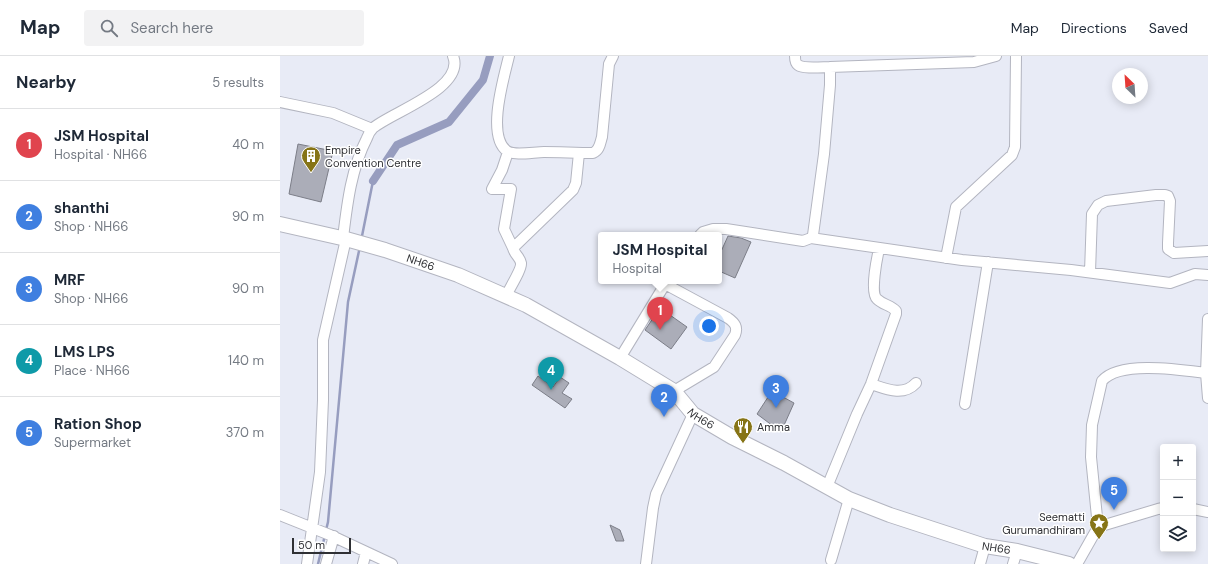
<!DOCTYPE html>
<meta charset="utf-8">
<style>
:root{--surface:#fff;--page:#f2f2f3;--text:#1f2937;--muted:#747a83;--line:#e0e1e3;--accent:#867416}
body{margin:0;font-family:"DM Sans",sans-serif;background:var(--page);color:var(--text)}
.controls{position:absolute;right:12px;bottom:12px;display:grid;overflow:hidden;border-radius:4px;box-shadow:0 2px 10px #0003}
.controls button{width:36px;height:36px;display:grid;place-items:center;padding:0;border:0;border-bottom:1px solid var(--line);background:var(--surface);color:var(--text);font:20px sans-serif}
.compass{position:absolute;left:832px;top:12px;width:36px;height:36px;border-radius:50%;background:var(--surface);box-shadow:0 2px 10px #0003;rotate:335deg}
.scale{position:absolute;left:12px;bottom:10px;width:59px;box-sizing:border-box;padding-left:4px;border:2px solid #2f3034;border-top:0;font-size:11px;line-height:14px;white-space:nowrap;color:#2f3034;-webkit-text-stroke:3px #fff;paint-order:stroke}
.you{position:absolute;left:429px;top:270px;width:14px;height:14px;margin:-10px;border:3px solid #fff;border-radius:50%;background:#1a73e8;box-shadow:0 0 0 6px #1a73e833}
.badge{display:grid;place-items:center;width:26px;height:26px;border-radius:50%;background:var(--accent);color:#fff;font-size:13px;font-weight:700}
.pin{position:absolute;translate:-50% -33px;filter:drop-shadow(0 1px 2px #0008)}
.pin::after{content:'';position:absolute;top:21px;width:14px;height:12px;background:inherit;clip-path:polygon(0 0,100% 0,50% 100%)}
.popup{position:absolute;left:318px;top:176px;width:124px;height:52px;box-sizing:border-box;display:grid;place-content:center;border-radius:4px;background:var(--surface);filter:drop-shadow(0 1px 3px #0005);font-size:13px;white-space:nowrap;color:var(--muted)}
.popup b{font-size:15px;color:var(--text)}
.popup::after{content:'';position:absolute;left:50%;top:100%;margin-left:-8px;border:8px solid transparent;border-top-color:var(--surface)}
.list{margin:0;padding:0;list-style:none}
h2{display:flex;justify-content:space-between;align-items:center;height:52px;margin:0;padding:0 16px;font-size:17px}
h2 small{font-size:13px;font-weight:400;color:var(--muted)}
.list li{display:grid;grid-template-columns:26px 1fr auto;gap:12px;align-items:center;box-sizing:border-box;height:72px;padding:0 16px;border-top:1px solid var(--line)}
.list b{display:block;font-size:15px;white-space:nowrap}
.list p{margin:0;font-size:13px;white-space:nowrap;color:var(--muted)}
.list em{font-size:13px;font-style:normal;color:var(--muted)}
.icon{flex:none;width:22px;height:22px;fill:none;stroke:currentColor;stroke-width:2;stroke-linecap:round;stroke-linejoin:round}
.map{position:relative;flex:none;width:928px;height:508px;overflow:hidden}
header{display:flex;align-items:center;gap:24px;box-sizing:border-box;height:56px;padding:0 20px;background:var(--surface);border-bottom:1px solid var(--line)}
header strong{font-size:19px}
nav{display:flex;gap:22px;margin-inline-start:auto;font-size:14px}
.search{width:280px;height:36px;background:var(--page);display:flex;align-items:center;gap:10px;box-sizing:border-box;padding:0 14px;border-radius:4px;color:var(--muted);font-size:15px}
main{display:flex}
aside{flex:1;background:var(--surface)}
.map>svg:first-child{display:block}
</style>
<header>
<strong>Map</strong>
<div class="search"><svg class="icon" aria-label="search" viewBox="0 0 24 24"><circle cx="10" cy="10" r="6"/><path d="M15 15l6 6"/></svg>Search here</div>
<nav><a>Map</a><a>Directions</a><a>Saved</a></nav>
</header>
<main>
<aside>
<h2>Nearby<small>5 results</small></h2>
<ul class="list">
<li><span class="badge" style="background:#e0444e">1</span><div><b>JSM Hospital</b><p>Hospital · NH66</p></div><em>40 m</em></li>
<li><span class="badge" style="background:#3f7fe0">2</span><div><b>shanthi</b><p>Shop · NH66</p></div><em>90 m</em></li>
<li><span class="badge" style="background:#3f7fe0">3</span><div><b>MRF</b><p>Shop · NH66</p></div><em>90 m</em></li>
<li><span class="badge" style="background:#0f9aa8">4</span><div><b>LMS LPS</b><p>Place · NH66</p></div><em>140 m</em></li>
<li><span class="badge" style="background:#3f7fe0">5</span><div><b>Ration Shop</b><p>Supermarket</p></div><em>370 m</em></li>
</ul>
</aside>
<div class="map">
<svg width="928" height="508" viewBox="0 0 928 508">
<rect width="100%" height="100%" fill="#e8ebf6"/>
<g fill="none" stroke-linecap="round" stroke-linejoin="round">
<path stroke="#979dbf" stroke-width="2.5" d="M82,180L93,125
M46,474L48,466L68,246L79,195
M38,508L45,479"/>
<path stroke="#979dbf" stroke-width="8" d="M93,125L117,89L169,66L203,24L210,0"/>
</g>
<path fill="#abadb8" stroke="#7c7e88" d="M18,88L53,95L41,146L9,138Z
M448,180L461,182L471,186L455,222L439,215V200Z
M380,252L407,271L391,293L365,274Z
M258,320L273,331L280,321L289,327L282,337L292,343L285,352L252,329Z
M492,335L514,347L501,376L477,358Z
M330,469L340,474L344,485H336Z"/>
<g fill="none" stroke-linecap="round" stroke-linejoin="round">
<g stroke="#b3b5c0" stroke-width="12">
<path id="minor" d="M229,0C224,21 206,80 227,95C234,100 254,96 264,96C280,96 296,97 313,97C320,94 320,87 322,81L329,8L333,0
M550,11L694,6L716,0
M0,46L53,57L92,73
M228,96L222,114L212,133H231L224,173L233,192
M420,179L423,176L433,173H446L523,185L531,182L533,179L544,98L550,29V11C543,11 523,13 518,9C515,7 515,3 515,0
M63,182C67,149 71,113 87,82C88,79 90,75 93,72C112,56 186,32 173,0
M531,182L682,204L791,214L890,227L915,218L928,219
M666,202L676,151L732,99L735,91L736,0
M810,216L812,158L818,149L826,145L876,139H885L888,140L890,145L888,187V193L894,197L928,195
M385,228L448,262C455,267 458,271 455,279L434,311L394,335
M226,240C229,233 242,213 241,207C240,201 234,198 233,192L293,134L296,127L299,97
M928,263L926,317L928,342
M340,302L387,225
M591,328C606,333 623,341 636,327
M685,348L708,206
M547,431L577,358L591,328L616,258V255C611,249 603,249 597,243C590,237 597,202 599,193
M913,453L928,456
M0,459L50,479L112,508
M818,471L811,401L812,369L822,325C839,304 902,314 926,317
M551,504L569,443
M27,508L40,416L43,344V284L66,183
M46,508L54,480
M83,508L86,496
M366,508L373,452L376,438L413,358
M700,508L705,490
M733,508L737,495
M797,508L818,471L878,453L883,452"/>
</g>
<g stroke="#b3b5c0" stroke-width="16">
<g id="highway">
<path id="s1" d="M0,168L66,183L105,194L178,219L246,249L340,302L394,335L413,358L452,381L504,407L569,443L610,459L705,490L737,495L789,508"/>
</g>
</g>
<use href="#minor" stroke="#fff" stroke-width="10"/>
<use href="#highway" stroke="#fff" stroke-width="14"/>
</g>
<defs>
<g id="building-pin" transform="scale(1)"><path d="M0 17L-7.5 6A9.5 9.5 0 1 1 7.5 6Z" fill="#867416" stroke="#fff"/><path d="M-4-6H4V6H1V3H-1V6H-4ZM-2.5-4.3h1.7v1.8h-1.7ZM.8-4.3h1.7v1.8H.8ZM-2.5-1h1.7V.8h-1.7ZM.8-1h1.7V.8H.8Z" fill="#fff"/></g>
<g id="restaurant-pin" transform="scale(1)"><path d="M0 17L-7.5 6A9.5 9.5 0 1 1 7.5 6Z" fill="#867416" stroke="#fff"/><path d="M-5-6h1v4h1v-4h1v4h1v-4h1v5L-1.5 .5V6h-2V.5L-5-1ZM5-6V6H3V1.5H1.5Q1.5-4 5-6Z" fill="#fff"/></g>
<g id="sight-pin" transform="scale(1)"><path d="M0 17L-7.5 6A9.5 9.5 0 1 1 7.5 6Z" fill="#867416" stroke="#fff"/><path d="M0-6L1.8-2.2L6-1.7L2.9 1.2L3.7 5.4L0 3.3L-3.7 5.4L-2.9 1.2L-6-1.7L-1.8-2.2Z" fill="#fff"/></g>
</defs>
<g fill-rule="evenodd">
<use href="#building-pin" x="31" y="100"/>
<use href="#restaurant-pin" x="463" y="371"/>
<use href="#sight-pin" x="819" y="467"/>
</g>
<g text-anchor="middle" stroke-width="3" stroke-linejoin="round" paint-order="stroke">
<g font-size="11" fill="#2f3034" stroke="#fff" text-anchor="start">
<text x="45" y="98">Empire<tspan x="45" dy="13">Convention Centre</tspan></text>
<text x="477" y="375">Amma</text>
<text x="805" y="465" text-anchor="end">Seematti<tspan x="805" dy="13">Gurumandhiram</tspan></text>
</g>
<g font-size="11" fill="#2f3034" stroke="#fff">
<text dy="4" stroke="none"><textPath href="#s1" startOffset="146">NH66</textPath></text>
<text dy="4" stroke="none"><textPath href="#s1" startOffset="470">NH66</textPath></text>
<text dy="4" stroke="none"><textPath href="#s1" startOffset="794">NH66</textPath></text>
</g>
</g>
</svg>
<div class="controls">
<button>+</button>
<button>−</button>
<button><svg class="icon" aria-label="layers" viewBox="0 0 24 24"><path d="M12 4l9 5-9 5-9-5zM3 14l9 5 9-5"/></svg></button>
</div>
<svg class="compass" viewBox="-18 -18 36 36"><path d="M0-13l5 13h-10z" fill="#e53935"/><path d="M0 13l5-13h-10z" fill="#747a83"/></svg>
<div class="scale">50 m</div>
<div class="you"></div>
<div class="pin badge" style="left:380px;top:274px;background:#e0444e">1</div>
<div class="popup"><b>JSM Hospital</b>Hospital</div>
<div class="pin badge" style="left:384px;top:361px;background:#3f7fe0">2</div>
<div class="pin badge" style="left:496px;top:352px;background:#3f7fe0">3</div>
<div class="pin badge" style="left:271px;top:334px;background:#0f9aa8">4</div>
<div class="pin badge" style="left:834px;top:454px;background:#3f7fe0">5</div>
</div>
</main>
